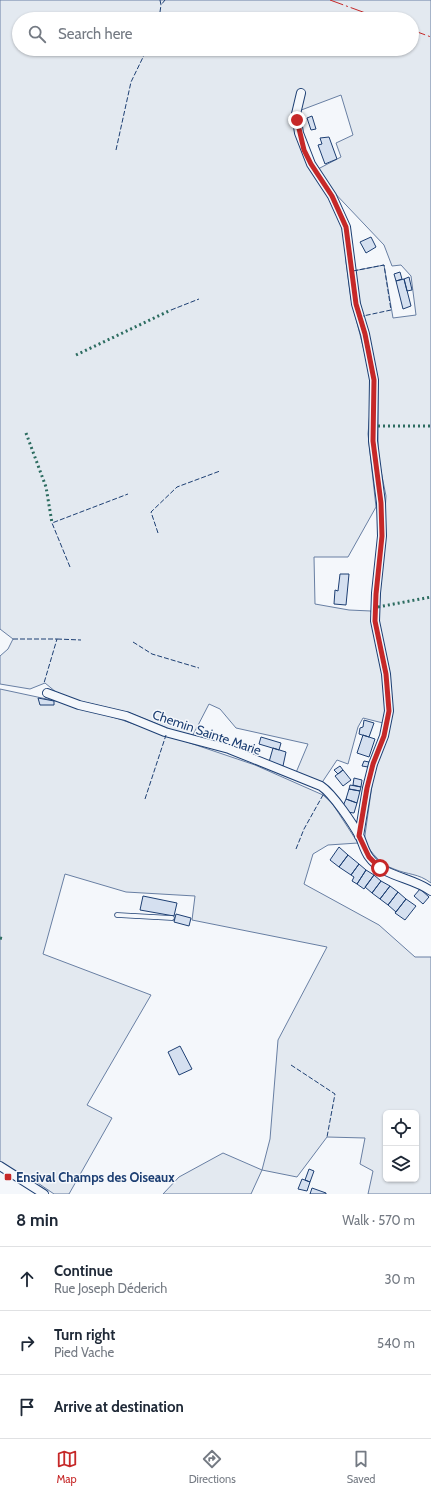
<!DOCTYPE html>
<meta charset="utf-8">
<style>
:root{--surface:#fff;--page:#f6f6f7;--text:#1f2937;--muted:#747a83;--line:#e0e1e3;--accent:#c62828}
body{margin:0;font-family:Cabin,sans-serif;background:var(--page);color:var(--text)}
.controls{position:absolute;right:12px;bottom:12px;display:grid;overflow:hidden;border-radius:6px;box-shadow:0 1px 3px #0004}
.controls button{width:36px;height:36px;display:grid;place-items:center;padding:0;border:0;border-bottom:1px solid var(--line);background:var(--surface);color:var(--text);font:20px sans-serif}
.stop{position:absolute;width:12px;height:12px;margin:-9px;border:3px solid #c62828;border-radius:50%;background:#fff}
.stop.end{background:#c62828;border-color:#fff;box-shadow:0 1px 4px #0008}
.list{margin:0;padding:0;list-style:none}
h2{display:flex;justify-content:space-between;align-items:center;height:52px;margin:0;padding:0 16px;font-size:17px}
h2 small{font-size:13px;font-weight:400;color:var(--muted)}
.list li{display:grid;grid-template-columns:26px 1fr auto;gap:12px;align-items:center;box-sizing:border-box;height:64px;padding:0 16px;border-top:1px solid var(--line)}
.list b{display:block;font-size:15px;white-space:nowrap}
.list p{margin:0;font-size:13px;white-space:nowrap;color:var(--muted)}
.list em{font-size:13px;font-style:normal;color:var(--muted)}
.icon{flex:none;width:22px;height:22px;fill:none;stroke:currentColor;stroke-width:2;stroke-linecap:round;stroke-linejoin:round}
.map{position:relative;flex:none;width:431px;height:1194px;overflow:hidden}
.search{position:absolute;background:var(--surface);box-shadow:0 1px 3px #0004;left:12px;right:12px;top:12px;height:44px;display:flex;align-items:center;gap:10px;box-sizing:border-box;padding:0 14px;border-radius:22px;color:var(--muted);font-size:15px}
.sheet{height:244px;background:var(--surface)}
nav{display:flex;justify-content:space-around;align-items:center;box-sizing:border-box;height:56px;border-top:1px solid var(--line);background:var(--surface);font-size:11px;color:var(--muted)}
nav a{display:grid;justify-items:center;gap:2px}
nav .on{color:var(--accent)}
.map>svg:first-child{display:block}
</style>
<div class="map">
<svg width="431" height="1194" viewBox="0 0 431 1194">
<rect width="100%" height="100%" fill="#f4f7fb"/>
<path fill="#e3e9f0" stroke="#687fa3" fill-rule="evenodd" d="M0,0H431V883C418,873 408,875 394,869C380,864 373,854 364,842L373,778L383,746L390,717L378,625L386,496L378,456V381L370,340L363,316L353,271L384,265L393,318L416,315L411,276L401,265L392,266L384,245L328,186L318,169L341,157L336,143L353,135L341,95L296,112L307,158L330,200L345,233L346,262L351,299L370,374L371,400L368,434L376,507L348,557H314L315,604L349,610L371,611C376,648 391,686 383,723L363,718L358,727L348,764L337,760L321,784L295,775L308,744L236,728L220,709L209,704L193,735L177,732L130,713L62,697L45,683L30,689L0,684V656L8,649L13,639L0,629ZM19,19H412V49H19Z
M0,689L70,704L122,720L255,765L323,795L332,803L358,843L328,845L313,854L304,884L379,925L415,957H431V1194H368L373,1171L360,1164L365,1138L327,1137L297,1177L262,1170L251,1194H163L179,1177L223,1153L262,1170L270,1139L278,1040L327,947L192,920L195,896L126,892L65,874L43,954L151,995L87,1105L112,1118L69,1194H54L35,1181L0,1165ZM386,1113H416V1179H386Z"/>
<path fill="#d5e0f0" stroke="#1d3f73" d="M312,116L316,129L311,130L307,118Z
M329,137L337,159L325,164L318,145L322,144L320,138Z
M371,237L376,247L366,253L360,242Z
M400,272L402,279L396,281L394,274Z
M409,277L412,290L407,291L404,279Z
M404,279L411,306L403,309L396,281Z
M340,574H349L346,605L334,604L335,590L338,591Z
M38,698L54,701V705H40Z
M364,720L374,723L369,737L359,734L360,728L363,727Z
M363,735L375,739L369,757L357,753Z
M261,737L281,743L279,750L259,744Z
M273,748L286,752L283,766L269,762Z
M364,761L369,762L368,767L362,766Z
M340,766L343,770L338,774L334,770Z
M343,770L351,780L343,786L335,776Z
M354,778L362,780L361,787L353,785Z
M350,785L361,787L360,791L349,789Z
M349,789L360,791L357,803L346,799Z
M346,799L357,803L354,813L347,812L343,806Z
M339,847L348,855L339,867L330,860Z
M348,855L359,864L351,875L339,867Z
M359,864L366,870L357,884L352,881L354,877L351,875Z
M366,870L374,875L364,889L357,884Z
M374,875L381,881L372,893L365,887Z
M381,881L390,886L380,899L372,893Z
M390,886L398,892L388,905L380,899Z
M420,889L429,897L423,904L414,896Z
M398,892L406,899L396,912L388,905Z
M143,896L177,903L174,916L140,910Z
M406,899L416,906L405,920L395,913Z
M176,914L191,918L189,926L174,922Z
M180,1046L192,1069L179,1075L168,1052Z
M309,1169L314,1171L310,1182L305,1180Z
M302,1179L310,1182L307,1191L298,1189Z
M312,1188L326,1193V1194H310Z"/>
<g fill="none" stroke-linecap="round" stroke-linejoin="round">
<g stroke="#1d3f73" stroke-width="5.5">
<path id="lane" d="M117,915L172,918"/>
</g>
<g stroke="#1d3f73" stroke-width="10">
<path id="street" d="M301,93L296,114L299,133L311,164L332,196L346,227L356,304L365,334L374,380L373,441L381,503L382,536L376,593L375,621L386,674L389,711L384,736L373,764L367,788L359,836
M47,693L79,705L126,716L165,732L229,749L321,786C333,794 353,824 360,837C363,844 365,852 369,857C383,877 412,877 431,891
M0,1166L44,1194"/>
</g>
<use href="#lane" stroke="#f4f7fb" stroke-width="4"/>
<use href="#street" stroke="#f4f7fb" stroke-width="8"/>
<path stroke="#2c6c60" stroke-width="3" stroke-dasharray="2 3" stroke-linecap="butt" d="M76,355L171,310
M378,426H431
M26,433L46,487L52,523
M378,607L431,597
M0,938L4,939"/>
<path stroke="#1d3f73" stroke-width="1" stroke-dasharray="5 2" stroke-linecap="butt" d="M160,0L161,5L165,0
M159,19L161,5
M116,150L131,82L147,49
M353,271L384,265L391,310L363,316
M171,310L199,299
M158,533L151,512L177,487L220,471
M70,567L52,523L128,494
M13,639H57L44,683
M57,639L81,640
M133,642L152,654L199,668
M145,799L166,735
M296,849L304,829L323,795
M291,1065L335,1094L327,1137"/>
<path stroke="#c62828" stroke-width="1" stroke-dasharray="14 3 2 3" stroke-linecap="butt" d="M330,0L382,19
M412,30L431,37"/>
</g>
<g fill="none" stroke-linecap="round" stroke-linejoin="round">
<path stroke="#c62828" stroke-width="5" d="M297,120L304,150L311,164L332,196L346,227L356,304L365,334L374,380L373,441L381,503L382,536L376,594L375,621L386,674L389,711L384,736L373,764L367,788L359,836L369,857L380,868"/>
</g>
<rect fill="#c62828" stroke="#f4f7fb" stroke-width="1.5" x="4" y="1173" width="8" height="8" rx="2"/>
<g text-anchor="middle" stroke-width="3" stroke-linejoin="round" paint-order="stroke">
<g font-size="13" fill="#1d3f73" stroke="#f4f7fb">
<text transform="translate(207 732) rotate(19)" y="5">Chemin Sainte Marie</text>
</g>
<g font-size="13" font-weight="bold" fill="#1d3f73" stroke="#f4f7fb" text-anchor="start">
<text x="16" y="1182">Ensival Champs des Oiseaux</text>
</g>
</g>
</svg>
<div class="controls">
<button><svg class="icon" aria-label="locate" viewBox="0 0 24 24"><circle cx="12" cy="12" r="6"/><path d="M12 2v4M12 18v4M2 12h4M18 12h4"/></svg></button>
<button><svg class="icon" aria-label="layers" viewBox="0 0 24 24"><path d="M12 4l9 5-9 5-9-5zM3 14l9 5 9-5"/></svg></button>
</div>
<div class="stop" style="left:380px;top:868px"></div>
<div class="stop end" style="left:297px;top:120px"></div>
<div class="search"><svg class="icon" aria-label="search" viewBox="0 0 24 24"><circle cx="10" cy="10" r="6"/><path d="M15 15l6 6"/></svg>Search here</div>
</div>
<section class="sheet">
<h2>8 min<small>Walk · 570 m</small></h2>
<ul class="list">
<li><svg class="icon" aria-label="ahead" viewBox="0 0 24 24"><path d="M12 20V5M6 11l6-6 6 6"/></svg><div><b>Continue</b><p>Rue Joseph Déderich</p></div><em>30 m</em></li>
<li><svg class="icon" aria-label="right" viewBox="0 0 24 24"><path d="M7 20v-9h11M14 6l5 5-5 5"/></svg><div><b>Turn right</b><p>Pied Vache</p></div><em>540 m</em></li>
<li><svg class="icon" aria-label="arrive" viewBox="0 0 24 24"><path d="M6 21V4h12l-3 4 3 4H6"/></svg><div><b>Arrive at destination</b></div></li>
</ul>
</section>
<nav>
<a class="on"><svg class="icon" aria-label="map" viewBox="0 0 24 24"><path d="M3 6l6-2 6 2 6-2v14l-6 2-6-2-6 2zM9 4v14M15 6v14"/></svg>Map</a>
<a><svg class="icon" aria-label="directions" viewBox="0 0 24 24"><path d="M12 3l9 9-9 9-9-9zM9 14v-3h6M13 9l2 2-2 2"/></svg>Directions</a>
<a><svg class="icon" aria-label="saved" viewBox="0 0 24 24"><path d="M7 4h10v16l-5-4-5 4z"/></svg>Saved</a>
</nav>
